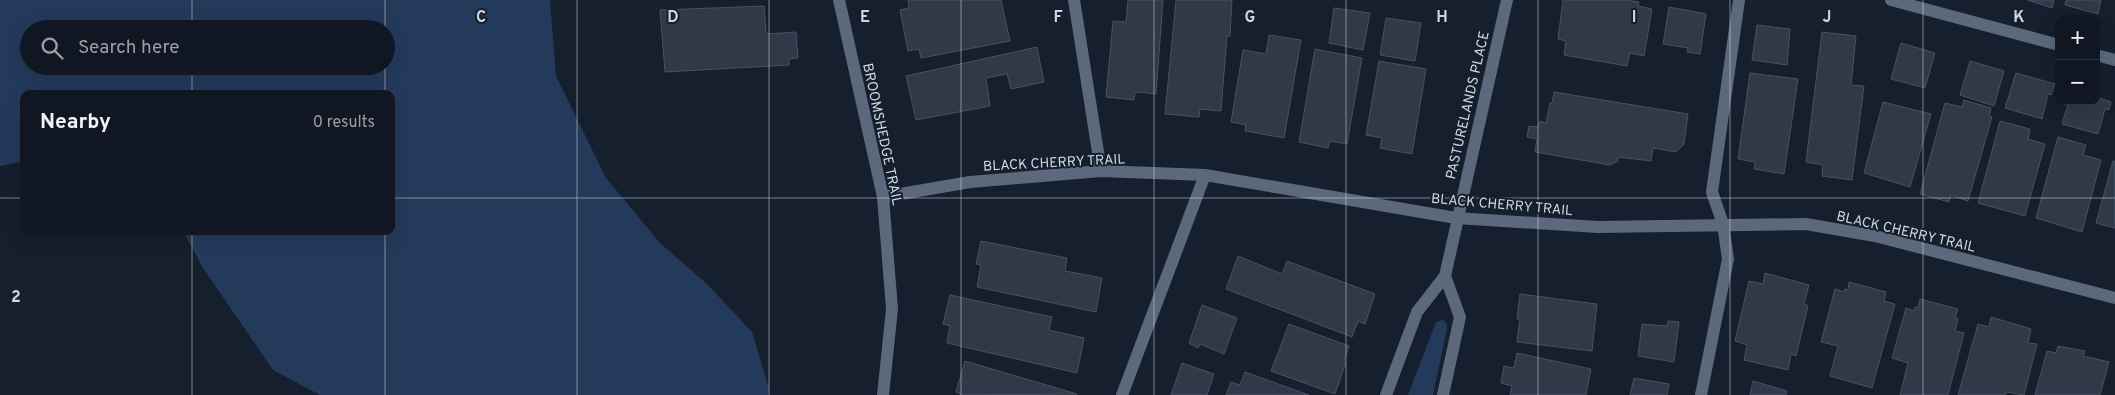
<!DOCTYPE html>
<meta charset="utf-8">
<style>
:root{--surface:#101722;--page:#19202a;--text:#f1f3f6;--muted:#9c9fa5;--line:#303640}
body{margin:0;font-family:Overpass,sans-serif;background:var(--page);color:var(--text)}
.controls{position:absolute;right:15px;top:15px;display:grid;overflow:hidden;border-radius:10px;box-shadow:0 5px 20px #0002}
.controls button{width:45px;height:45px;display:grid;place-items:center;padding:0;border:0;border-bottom:1px solid var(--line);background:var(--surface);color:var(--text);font:25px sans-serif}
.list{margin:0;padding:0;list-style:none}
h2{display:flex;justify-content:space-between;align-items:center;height:65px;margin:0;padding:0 20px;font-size:21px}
h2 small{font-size:16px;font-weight:400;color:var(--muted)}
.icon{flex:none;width:28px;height:28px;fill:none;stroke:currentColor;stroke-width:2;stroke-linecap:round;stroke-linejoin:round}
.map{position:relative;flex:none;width:2115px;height:395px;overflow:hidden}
.search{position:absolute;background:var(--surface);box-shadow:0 5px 20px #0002;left:20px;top:20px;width:375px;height:55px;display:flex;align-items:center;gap:12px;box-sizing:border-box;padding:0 18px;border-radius:28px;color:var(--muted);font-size:19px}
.panel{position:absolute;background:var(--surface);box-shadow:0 5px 20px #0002;left:20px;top:90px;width:375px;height:145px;border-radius:10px}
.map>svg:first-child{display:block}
</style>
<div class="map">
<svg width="2115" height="395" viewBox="0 0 2115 395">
<rect width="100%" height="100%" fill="#151f2d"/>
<path fill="#243a5b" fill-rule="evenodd" d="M0,0H550L556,76L606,178L660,243L707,284L752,332L769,389L768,395H320L273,370L203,268L183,231H391V94H24V161L0,166ZM29,29H386V66H29Z
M1443,320L1447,324V329L1433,395H1408L1436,322Z"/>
<path fill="#2f3948" stroke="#475262" d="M908,0H1001L1010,41L921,58L919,49L908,51L900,10L909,8Z
M1128,0H1163L1156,94L1135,92L1134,100L1106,97L1113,21L1126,22Z
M1176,0H1232L1230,36H1227L1221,111L1200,109L1199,117L1165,114Z
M1563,0H1625L1639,2L1638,6L1652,9L1644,56L1630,53L1627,66L1564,55L1566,41L1558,39Z
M2028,0H2054L2052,8Z
M2066,0H2101L2098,14L2065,5Z
M764,6L766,34L796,32L798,58L789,59V65L665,72L660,10Z
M1669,7L1706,14L1700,54L1687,52L1688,48L1663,44Z
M1334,8L1370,13L1363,50L1329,43Z
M1386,18L1421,23L1415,61L1380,55Z
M1757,25L1790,29L1787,65L1752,60Z
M1822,32L1856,36L1851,85L1864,86L1852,180L1822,176L1823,165L1806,162Z
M1269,35L1301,40L1284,138L1245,131L1246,125L1231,122L1243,50L1266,54Z
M1901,43L1935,53L1925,88L1891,79Z
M1037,47L1044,82L1011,89L1007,74L986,78L990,106L916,120L906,76Z
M1315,49L1362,58L1347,144L1330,141L1328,148L1299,142Z
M1379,61L1426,69L1412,154L1380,148L1382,138L1366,135Z
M1970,61L2004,71L1994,106L1960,95Z
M1750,73L1798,79L1784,174L1754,169L1755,162L1738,159Z
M2016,73L2055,84L2051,95L2048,94L2042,119L2005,108Z
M1554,92L1688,114L1684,144L1676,152L1653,148L1651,161L1618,157V161L1610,165L1535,152L1537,139L1527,137L1529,126L1538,127L1540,121L1546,123L1550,103H1552Z
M2096,97L2111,102L2109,110L2105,109L2098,134L2062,124L2069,101H2096Z
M1964,100L1991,108L1989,116L1992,117L1968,201L1951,195L1949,202L1920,194L1945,103L1962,107Z
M1883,102L1931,114L1910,187L1864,173Z
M2000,121L2030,129L2028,139L2045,144L2025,216L1978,203Z
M2058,137L2086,145L2083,155L2101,160L2082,232L2036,218Z
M2113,161H2115V228L2096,223Z
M981,241L1067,258L1065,271L1102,278L1096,312L977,287L981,265L976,264Z
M1238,256L1282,274L1287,261L1375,294L1365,324L1358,321L1352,337L1226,289Z
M1765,273L1809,285L1804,304L1808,306L1796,356L1791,354L1788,370L1744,360L1747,345L1735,341L1749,281L1763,284Z
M1849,282L1886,292L1884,301L1895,304L1872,388L1830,376L1838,346L1821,342L1835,289L1844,292L1845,289L1848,290Z
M1520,294L1597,304L1592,351L1517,342L1520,319H1517Z
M950,295L1052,317L1049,330L1084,338L1077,373L947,343L950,326L943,324Z
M1920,299L1958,309L1955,318L1958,319L1955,331L1964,333L1948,395H1900L1908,363L1892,358L1906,308L1914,311L1915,307L1918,308Z
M1202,305L1237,318L1224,354L1200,344L1198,348L1189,343Z
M1991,317L2031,329L2028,343L2037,344L2024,395L2006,392L2005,395H1958L1978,324L1989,327Z
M1668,321L1679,322L1674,362L1638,356L1642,324L1667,326Z
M1289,324L1349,346L1344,361L1346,362L1335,394L1271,371Z
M2058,346L2085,351L2083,356L2109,362L2100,395H2035L2047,351L2056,353Z
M1517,353L1591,369L1586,395H1510L1512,386L1501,383L1504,366L1514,368Z
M965,361L1077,394L960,395V393L956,392Z
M1182,363L1214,374L1207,395H1171Z
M1245,372L1309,395H1226L1231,382L1240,385Z
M1634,378L1669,384L1667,395H1630Z
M1753,381L1787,391L1786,395H1750Z"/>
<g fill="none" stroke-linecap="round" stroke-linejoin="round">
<path stroke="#5c697d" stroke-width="12" d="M839,0L883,197L892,309L883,395
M1074,0L1101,171
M1891,0L2059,45
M2096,55L2115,60
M883,197L970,182L1101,171L1205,175L1456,218L1598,227L1806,224L1875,236L2115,298
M1122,395L1205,175
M1386,395L1417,312L1445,276L1507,0
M1443,395L1460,317L1445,276
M1701,395L1728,259L1723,224L1712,192L1739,0"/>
</g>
<path fill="none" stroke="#cfd6df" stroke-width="1" stroke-opacity="0.55" d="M192,0V29M385,0V29M577,0V395M769,0V395M961,0V395M1154,0V395M1346,0V395M1538,0V395M1730,0V395M1923,0V395M192,66V94M385,66V94M0,198H24M391,198H2115M192,231V395M385,231V395"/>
<g text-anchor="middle" stroke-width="4" stroke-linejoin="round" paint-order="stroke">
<g font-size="14" fill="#cfd6df" stroke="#151f2d">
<text transform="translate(1467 105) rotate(-77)" y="5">PASTURELANDS PLACE</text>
<text transform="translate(883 134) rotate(78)" y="5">BROOMSHEDGE TRAIL</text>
<text transform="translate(1054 162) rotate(-3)" y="5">BLACK CHERRY TRAIL</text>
<text transform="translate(1502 204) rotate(5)" y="5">BLACK CHERRY TRAIL</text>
<text transform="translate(1906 231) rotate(13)" y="5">BLACK CHERRY TRAIL</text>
</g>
</g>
<g font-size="16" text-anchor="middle" font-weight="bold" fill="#cfd6df" stroke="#151f2d" stroke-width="4" stroke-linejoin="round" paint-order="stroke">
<text x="481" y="22">C</text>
<text x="673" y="22">D</text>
<text x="865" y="22">E</text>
<text x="1058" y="22">F</text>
<text x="1250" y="22">G</text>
<text x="1442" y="22">H</text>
<text x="1634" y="22">I</text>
<text x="1827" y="22">J</text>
<text x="2019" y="22">K</text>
<text x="16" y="302">2</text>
</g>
</svg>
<div class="controls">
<button>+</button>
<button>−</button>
</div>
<div class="search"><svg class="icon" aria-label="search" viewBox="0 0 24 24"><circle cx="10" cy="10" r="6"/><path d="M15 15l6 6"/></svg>Search here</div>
<section class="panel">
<h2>Nearby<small>0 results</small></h2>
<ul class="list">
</ul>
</section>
</div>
